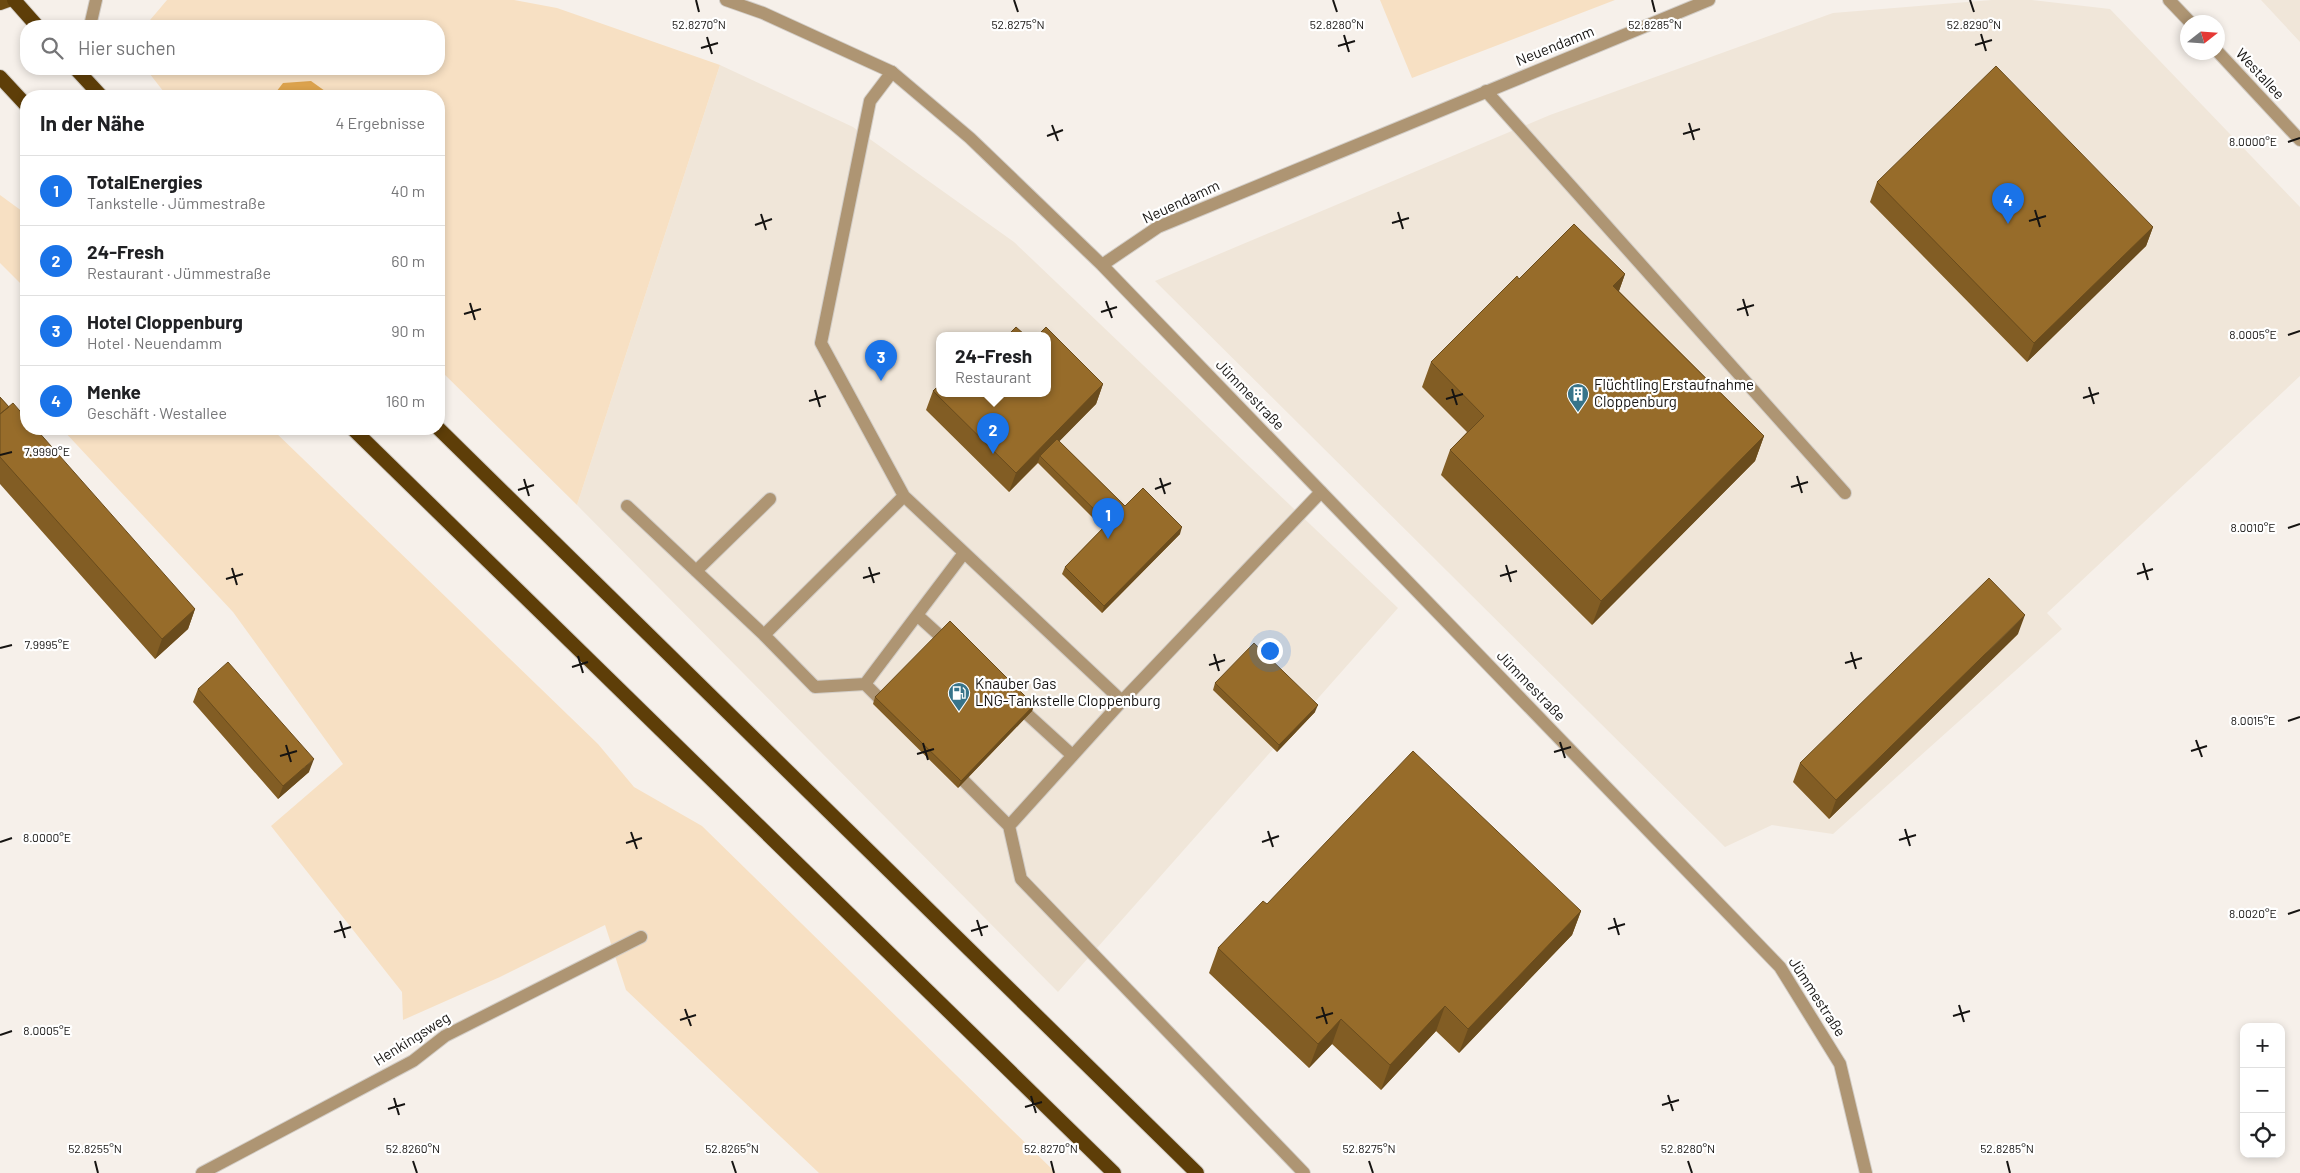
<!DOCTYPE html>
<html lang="de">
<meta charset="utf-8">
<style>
:root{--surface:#fff;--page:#f2f2f2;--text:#202124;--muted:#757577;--line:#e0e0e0;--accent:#1a73e8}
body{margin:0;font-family:Barlow,sans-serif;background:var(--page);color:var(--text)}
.controls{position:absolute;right:15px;bottom:15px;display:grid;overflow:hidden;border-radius:10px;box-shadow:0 2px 8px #0003}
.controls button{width:45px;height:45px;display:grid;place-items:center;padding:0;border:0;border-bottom:1px solid var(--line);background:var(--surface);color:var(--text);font:25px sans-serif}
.compass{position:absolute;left:2180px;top:15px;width:45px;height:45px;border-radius:50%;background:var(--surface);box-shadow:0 2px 8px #0003;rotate:73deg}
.you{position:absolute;left:1269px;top:650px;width:18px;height:18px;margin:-12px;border:4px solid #fff;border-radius:50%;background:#1a73e8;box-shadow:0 0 0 8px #1a73e833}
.badge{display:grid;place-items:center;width:32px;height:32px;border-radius:50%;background:var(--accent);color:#fff;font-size:16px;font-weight:700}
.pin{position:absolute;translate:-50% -41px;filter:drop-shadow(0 1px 2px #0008)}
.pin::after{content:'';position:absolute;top:26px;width:18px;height:15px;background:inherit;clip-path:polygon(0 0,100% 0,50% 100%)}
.popup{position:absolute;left:936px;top:332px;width:115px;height:65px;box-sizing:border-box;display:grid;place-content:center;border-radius:10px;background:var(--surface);filter:drop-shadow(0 1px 4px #0005);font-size:16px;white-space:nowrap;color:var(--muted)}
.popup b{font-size:19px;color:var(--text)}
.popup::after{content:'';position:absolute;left:50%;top:100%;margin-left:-10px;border:10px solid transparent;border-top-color:var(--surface)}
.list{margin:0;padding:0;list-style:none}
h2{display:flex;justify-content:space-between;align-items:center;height:65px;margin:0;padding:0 20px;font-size:21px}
h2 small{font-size:16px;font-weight:400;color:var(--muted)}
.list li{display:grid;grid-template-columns:32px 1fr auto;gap:15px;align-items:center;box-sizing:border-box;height:70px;padding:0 20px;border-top:1px solid var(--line)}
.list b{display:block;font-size:19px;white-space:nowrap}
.list p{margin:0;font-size:16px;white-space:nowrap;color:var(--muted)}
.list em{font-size:16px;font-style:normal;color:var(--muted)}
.icon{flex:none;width:28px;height:28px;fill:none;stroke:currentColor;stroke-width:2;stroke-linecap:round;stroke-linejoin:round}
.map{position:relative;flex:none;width:2300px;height:1173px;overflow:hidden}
.search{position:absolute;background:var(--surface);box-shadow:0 2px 8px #0003;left:20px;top:20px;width:425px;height:55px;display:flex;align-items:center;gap:12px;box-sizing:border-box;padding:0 18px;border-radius:20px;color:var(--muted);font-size:19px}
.panel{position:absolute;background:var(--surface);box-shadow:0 2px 8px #0003;left:20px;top:90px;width:425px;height:345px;border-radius:20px}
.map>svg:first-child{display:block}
</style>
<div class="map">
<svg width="2300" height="1173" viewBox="0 0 2300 1173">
<rect width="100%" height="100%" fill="#f6f0ea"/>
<path fill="#f0e6d9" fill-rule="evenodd" d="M1992,0H2032L2110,9L2300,207V376L2047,613L2062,629L1833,834L1772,825L1725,847L1155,281L1550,115L1833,13Z
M2261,0H2300V42Z
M720,65L853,127L1014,242L1398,608L1058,992L577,505ZM939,335H1047V393H939Z"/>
<path fill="#f7e0c3" d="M167,0H514L557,8L720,65L577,505L439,369V96H167L146,69H439V26H145Z
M1380,0H1615L1412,78Z
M0,195L26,214V289L0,263Z
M62,429H272L598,744L634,787L702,826L1056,1173H819L626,990L605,925L500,977L403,1020L402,992L271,826L343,764L233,612Z"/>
<path fill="#dea44e" d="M311,81L332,96H273L283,83Z"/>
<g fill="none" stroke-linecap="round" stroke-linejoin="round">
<g stroke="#d2cdc7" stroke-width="14">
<path id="service" d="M892,72L870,101L821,343L904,496L1122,701
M1486,91L1845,493
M627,506L764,635L815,687L865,684L888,707
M696,571L770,499
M764,635L904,496
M949,644L917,615L964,553
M865,684L917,615
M1016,704L1072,755
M953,770L1009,826
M1304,1173L1021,879L1009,826L1122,701L1321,492"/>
</g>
<g stroke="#d2cdc7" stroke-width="14">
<path id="minor" d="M726,0L763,13L892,72L970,138L1102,265L1780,967L1840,1064L1866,1173
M2169,0L2190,22
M90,26L96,0
M2218,52L2300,140
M1102,265L1158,227L1709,0
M202,1173L413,1061L445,1036L641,937"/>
</g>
<g stroke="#d2cdc7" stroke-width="14">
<path id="primary" d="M0,4L11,0"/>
</g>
<g stroke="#d2cdc7" stroke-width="16">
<path id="trunk" d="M14,0L37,26
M76,69L101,96
M0,77L26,105
M353,429L1114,1173
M439,429L1197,1173"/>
</g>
<use href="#service" stroke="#ae9573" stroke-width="12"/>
<use href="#minor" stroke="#ae9573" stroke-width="12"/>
<use href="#primary" stroke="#6c4a11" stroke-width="12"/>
<use href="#trunk" stroke="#5e3e08" stroke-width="14"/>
</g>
<path fill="#825d24" d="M1877,182L2153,227L2146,246L2027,362L1870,202Z
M1625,274L1619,291L1764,436L1755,461L1592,625L1441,475L1450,450L1467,432L1422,387L1431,362L1519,279Z
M1103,384L1096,404L1059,441L1125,506L1180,534L1102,613L1062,574L1065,567L1103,528L1038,463L1009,492L926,410L933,391Z
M0,397L195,609L188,629L155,659L0,484Z
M2018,634L1829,819L1793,782L1800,763Z
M1215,683L1315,712L1277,752L1213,690Z
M198,689L309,772L278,799L193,702Z
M875,697L1034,705L1032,711L958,788L873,704Z
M1267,904L1581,911L1572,935L1459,1053L1436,1031L1381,1090L1332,1044L1309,1068L1209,973L1218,948Z"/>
<path fill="#6a4c1d" d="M2153,227L2146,246L2027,362L2034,343Z
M1625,274L1616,299L1613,286Z
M1103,384L1096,404L1043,458L1040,456L1038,462L1009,492L1016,473Z
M1764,436L1755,461L1592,625L1601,601Z
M1182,527L1180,534L1102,613L1104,606Z
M195,609L188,629L155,659L162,639Z
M2025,615L2018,634L1829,819L1836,800Z
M1034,705L1032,711L958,788L961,781Z
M1318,705L1315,712L1277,752L1279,745Z
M314,759L309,772L278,799L283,786Z
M1581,911L1572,935L1459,1053L1468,1029Z
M1445,1006L1436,1031L1381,1090L1390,1065Z
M1341,1019L1332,1044L1309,1068L1318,1044Z"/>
<path fill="#976c2a" stroke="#6a4c1d" d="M1996,66L2153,227L2034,343L1877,182Z
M1574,224L1625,274L1613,286L1764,436L1601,601L1450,450L1484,416L1431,362L1517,276L1519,279Z
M1016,327L1025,335H1008Z
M1046,327L1103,384L1016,473L933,391L939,385V393H1047V335H1038Z
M0,397L9,407L0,414Z
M13,403L26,418V429H36L195,609L162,639L0,457V414Z
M1057,439L1125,506L1143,488L1182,527L1104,606L1065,567L1108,523L1040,456Z
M1989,578L2025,615L1836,800L1800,763Z
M950,621L1034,705L961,781L875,697Z
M1254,643L1318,705L1279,745L1215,683Z
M228,662L314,759L283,786L198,689Z
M1413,751L1581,911L1468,1029L1445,1006L1390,1065L1341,1019L1318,1044L1218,948L1263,901L1267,904Z"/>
<path fill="none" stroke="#161412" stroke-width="2" d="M696,0L699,12M1014,0L1018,12M1333,0L1337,12M1652,0L1655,12M1970,0L1974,12M1981,34L1986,51M1344,35L1349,52M707,37L712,54M1975,45L1992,40M1338,46L1355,41M701,48L718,43M1689,123L1694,140M1052,125L1058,141M1683,134L1700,129M1047,136L1063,130M2288,142L2300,138M2035,210L2040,227M1398,212L1403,229M761,214L766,230M2029,221L2046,216M1392,223L1409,218M755,225L772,219M1743,299L1748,316M1106,301L1112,318M470,303L475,320M1737,310L1754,305M1101,312L1117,307M464,314L481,309M2288,335L2300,331M2089,387L2094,404M1452,389L1457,405M815,390L820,407M2083,398L2099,393M1446,399L1463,394M809,401L826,396M0,455L12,452M1797,476L1802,493M1160,478L1165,494M524,479L529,496M1791,487L1808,482M1155,489L1171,483M518,490L534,485M2288,528L2300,524M2143,563L2148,580M1506,565L1511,582M869,567L874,583M232,568L237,585M2137,574L2153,569M1500,576L1517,571M863,578L880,573M226,579L243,574M0,648L12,645M1851,652L1856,669M1214,654L1219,671M578,656L583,673M1845,663L1862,658M1209,665L1225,660M572,667L588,662M2288,721L2300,717M2196,740L2202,757M1560,742L1565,758M923,743L928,760M286,745L291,762M2191,751L2207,746M1554,752L1571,747M917,754L934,749M280,756L297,751M1905,829L1910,846M1268,831L1273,847M631,832L637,849M1899,840L1916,835M0,842L12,838M1262,842L1279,836M626,843L642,838M2288,914L2300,910M1614,918L1619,935M977,920L982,936M340,921L345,938M1608,929L1625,924M971,931L988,926M334,932L351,927M1959,1005L1964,1022M1322,1007L1327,1024M685,1009L691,1026M1953,1016L1970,1011M1316,1018L1333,1013M680,1020L696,1015M0,1035L12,1031M1668,1095L1673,1111M1031,1096L1036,1113M394,1098L399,1115M1662,1105L1679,1100M1025,1107L1042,1102M388,1109L405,1104M95,1161L98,1173M413,1161L417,1173M732,1161L736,1173M1051,1161L1054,1173M1369,1161L1373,1173M1688,1161L1692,1173M2007,1161L2010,1173"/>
<defs>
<g id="building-pin" transform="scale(1.125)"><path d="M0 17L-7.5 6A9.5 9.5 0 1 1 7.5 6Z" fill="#37748a" stroke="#fff"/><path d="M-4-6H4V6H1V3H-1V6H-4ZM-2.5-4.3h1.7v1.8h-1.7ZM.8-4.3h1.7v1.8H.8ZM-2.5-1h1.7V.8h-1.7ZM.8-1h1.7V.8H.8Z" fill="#fff"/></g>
<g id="fuel-pin" transform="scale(1.125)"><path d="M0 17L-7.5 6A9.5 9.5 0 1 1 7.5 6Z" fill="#37748a" stroke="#fff"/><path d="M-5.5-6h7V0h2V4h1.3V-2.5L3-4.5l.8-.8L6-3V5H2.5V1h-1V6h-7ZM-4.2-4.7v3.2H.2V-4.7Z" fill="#fff"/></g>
</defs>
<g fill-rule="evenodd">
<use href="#building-pin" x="1578" y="394"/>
<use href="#fuel-pin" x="959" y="693"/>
</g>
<g text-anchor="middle" stroke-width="4.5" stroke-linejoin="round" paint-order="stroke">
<g font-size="15" fill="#161412" stroke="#fff">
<text transform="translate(1555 46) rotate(-22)" y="5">Neuendamm</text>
<text transform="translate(2260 74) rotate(47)" y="5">Westallee</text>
<text transform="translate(1181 202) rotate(-25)" y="5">Neuendamm</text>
<text transform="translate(1250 395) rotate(46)" y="5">Jümmestraße</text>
<text transform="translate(1531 686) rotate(46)" y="5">Jümmestraße</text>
<text transform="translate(1817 997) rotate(57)" y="5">Jümmestraße</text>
<text transform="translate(412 1039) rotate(-32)" y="5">Henkingsweg</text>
</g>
<g font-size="15" fill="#161412" stroke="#fff" text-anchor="start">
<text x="1594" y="390">Flüchtling Erstaufnahme<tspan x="1594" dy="17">Cloppenburg</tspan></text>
<text x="975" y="689">Knauber Gas<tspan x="975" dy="17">LNG-Tankstelle Cloppenburg</tspan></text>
</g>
</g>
<g font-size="12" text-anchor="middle" fill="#161412" stroke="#fff" stroke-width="4.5" stroke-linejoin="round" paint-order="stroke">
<text x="699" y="29">52.8270°N</text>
<text x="1018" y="29">52.8275°N</text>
<text x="1337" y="29">52.8280°N</text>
<text x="1655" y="29">52.8285°N</text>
<text x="1974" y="29">52.8290°N</text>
<text x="2253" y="146">8.0000°E</text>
<text x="2253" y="339">8.0005°E</text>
<text x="47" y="456">7.9990°E</text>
<text x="2253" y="532">8.0010°E</text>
<text x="47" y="649">7.9995°E</text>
<text x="2253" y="725">8.0015°E</text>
<text x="47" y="842">8.0000°E</text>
<text x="2253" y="918">8.0020°E</text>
<text x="47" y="1035">8.0005°E</text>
<text x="95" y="1153">52.8255°N</text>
<text x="413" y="1153">52.8260°N</text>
<text x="732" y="1153">52.8265°N</text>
<text x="1051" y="1153">52.8270°N</text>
<text x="1369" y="1153">52.8275°N</text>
<text x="1688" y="1153">52.8280°N</text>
<text x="2007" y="1153">52.8285°N</text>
</g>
</svg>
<div class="controls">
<button>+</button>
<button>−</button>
<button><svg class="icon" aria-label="locate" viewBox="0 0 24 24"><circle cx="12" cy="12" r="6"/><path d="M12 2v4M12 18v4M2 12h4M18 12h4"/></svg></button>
</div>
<svg class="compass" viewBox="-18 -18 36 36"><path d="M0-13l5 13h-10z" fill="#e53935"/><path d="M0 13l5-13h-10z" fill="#757577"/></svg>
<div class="you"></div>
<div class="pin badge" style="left:1108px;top:539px">1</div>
<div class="pin badge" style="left:993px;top:454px">2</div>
<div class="popup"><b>24-Fresh</b>Restaurant</div>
<div class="pin badge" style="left:881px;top:381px">3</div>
<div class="pin badge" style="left:2008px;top:224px">4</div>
<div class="search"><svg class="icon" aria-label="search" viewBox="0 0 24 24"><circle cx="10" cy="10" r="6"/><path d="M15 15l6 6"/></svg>Hier suchen</div>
<section class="panel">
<h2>In der Nähe<small>4 Ergebnisse</small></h2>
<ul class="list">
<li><span class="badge">1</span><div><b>TotalEnergies</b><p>Tankstelle · Jümmestraße</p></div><em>40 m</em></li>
<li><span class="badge">2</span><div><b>24-Fresh</b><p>Restaurant · Jümmestraße</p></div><em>60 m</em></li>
<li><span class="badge">3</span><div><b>Hotel Cloppenburg</b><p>Hotel · Neuendamm</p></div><em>90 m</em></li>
<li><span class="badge">4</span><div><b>Menke</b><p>Geschäft · Westallee</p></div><em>160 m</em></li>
</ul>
</section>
</div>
